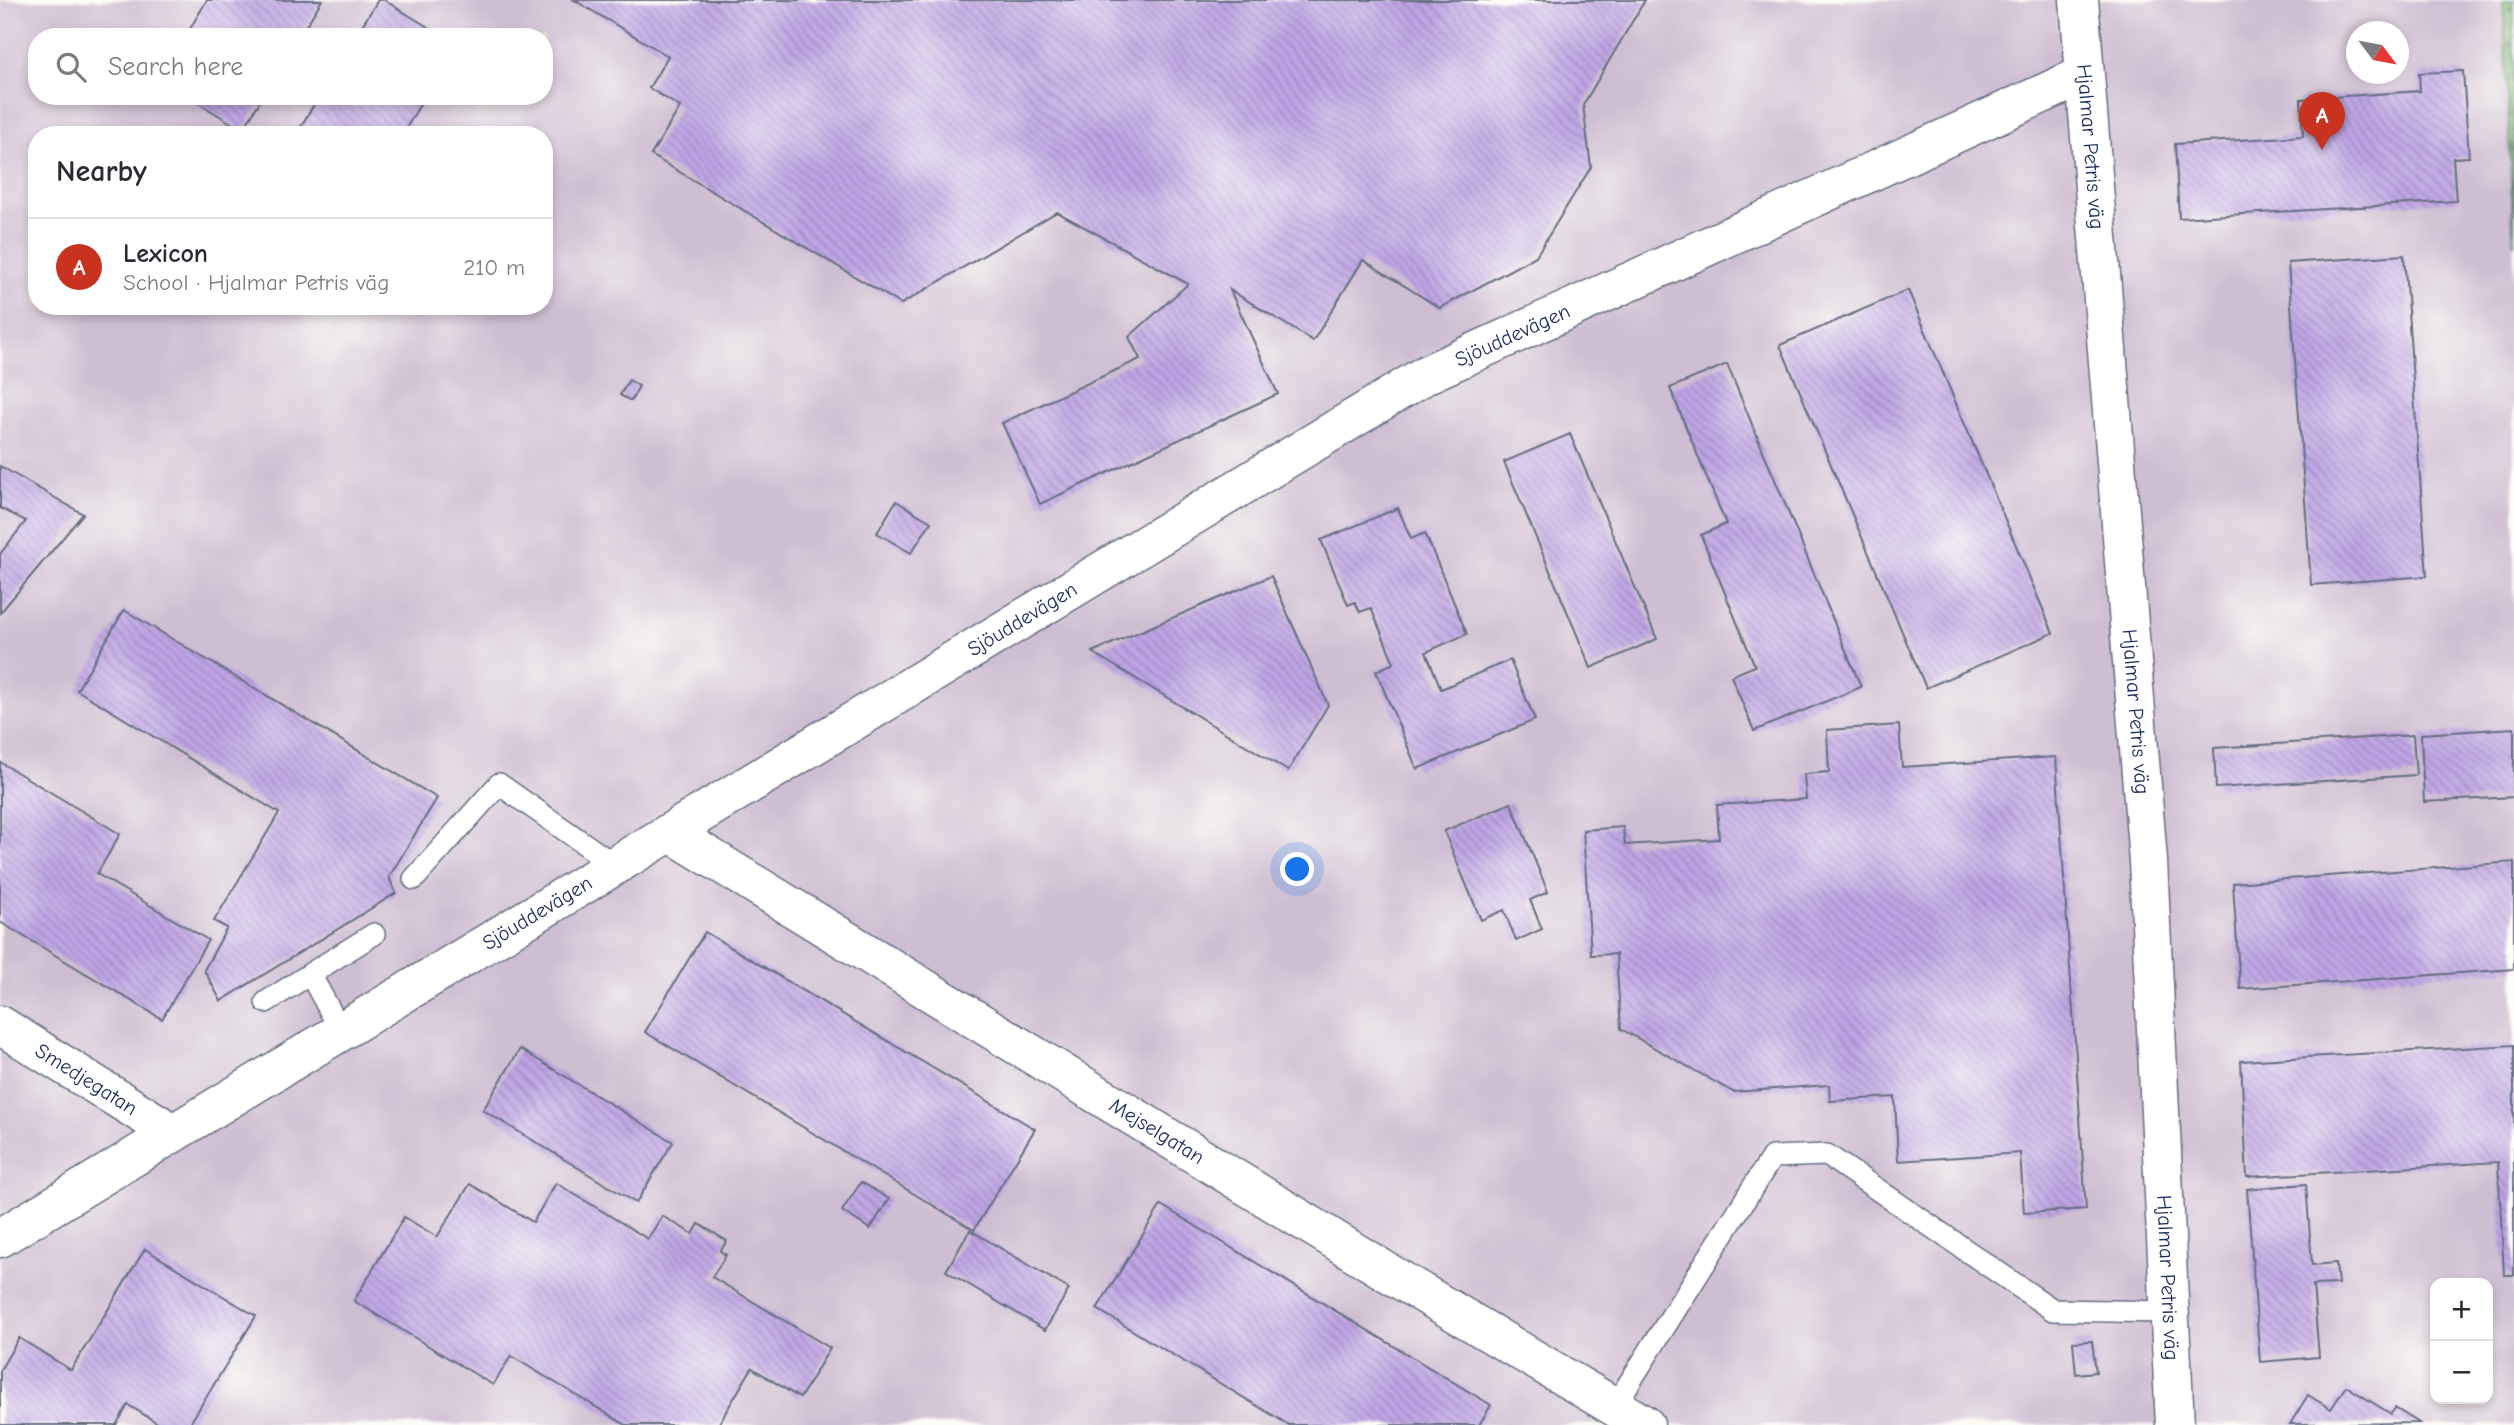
<!DOCTYPE html>
<meta charset="utf-8">
<style>
:root{--surface:#fff;--page:#f2f2f3;--text:#2b2b33;--muted:#7c7c81;--line:#e1e1e2;--accent:#c8321e}
body{margin:0;font-family:"Comic Neue",sans-serif;background:var(--page);color:var(--text)}
.controls{position:absolute;right:21px;bottom:21px;display:grid;overflow:hidden;border-radius:14px;box-shadow:0 4px 10px #0003}
.controls button{width:63px;height:63px;display:grid;place-items:center;padding:0;border:0;border-bottom:2px solid var(--line);background:var(--surface);color:var(--text);font:35px sans-serif}
.compass{position:absolute;left:2346px;top:21px;width:63px;height:63px;border-radius:50%;background:var(--surface);box-shadow:0 4px 10px #0003;rotate:122deg}
.you{position:absolute;left:1298px;top:870px;width:24px;height:24px;margin:-18px;border:5px solid #fff;border-radius:50%;background:#1a73e8;box-shadow:0 0 0 10px #1a73e833}
.badge{display:grid;place-items:center;width:46px;height:46px;border-radius:50%;background:var(--accent);color:#fff;font-size:23px;font-weight:700}
.pin{position:absolute;translate:-50% -58px;filter:drop-shadow(0 2px 4px #0008)}
.pin::after{content:'';position:absolute;top:37px;width:24px;height:21px;background:inherit;clip-path:polygon(0 0,100% 0,50% 100%)}
.list{margin:0;padding:0;list-style:none}
h2{display:flex;justify-content:space-between;align-items:center;height:91px;margin:0;padding:0 28px;font-size:30px}
h2 small{font-size:23px;font-weight:400;color:var(--muted)}
.list li{display:grid;grid-template-columns:46px 1fr auto;gap:21px;align-items:center;box-sizing:border-box;height:98px;padding:0 28px;border-top:2px solid var(--line)}
.list b{display:block;font-size:26px;white-space:nowrap}
.list p{margin:0;font-size:23px;white-space:nowrap;color:var(--muted)}
.list em{font-size:23px;font-style:normal;color:var(--muted)}
.icon{flex:none;width:38px;height:38px;fill:none;stroke:currentColor;stroke-width:2;stroke-linecap:round;stroke-linejoin:round}
.map{position:relative;flex:none;width:2514px;height:1425px;overflow:hidden}
.search{position:absolute;background:var(--surface);box-shadow:0 4px 10px #0003;left:28px;top:28px;width:525px;height:77px;display:flex;align-items:center;gap:18px;box-sizing:border-box;padding:0 24px;border-radius:28px;color:var(--muted);font-size:26px}
.panel{position:absolute;background:var(--surface);box-shadow:0 4px 10px #0003;left:28px;top:126px;width:525px;height:189px;border-radius:28px}
.map>svg:first-child{display:block}
.industrial{fill:#cebed2;fill-rule:evenodd}
.forest{fill:url(#forest-firs);stroke:#4c7066;stroke-width:2}
.building{fill:url(#building-back-hatch)}
.lines{fill:none;stroke-linecap:round;stroke-linejoin:round}
.lane-casing{stroke:#656e82;stroke-width:24}
.street-casing{stroke:#656e82;stroke-width:41}
.lane{stroke:#fff;stroke-width:21}
.street{stroke:#fff;stroke-width:38}
.labels{text-anchor:middle;stroke-width:5;stroke-linejoin:round;paint-order:stroke}
.street-label{font-size:21px;fill:#1b2f5e;stroke:#fdfcf7}
</style>
<div class="map">
<svg width="2514" height="1425" viewBox="0 0 2514 1425">
<defs>
<pattern id="forest-firs" width="22" height="20" patternUnits="userSpaceOnUse" patternTransform="scale(1.75)"><rect width="22" height="20" fill="#7eb26e"/><path d="M5 1l3.5 6h-7zM16 11l3.5 6h-7z" fill="#66915e"/></pattern>
<pattern id="building-back-hatch" width="6" height="6" patternUnits="userSpaceOnUse" patternTransform="scale(1.75)"><rect width="6" height="6" fill="#bea5e4"/><path d="M-1 5l2 2M0 0l6 6M5-1l2 2" fill="none" stroke="#9a87bc"/></pattern>
</defs>
<rect width="100%" height="100%" fill="#fdfcf7"/>
<filter id="ink" filterUnits="userSpaceOnUse"><feTurbulence type="fractalNoise" baseFrequency=".0143" numOctaves="2"/><feDisplacementMap in="SourceGraphic" scale="14" xChannelSelector="R" yChannelSelector="G"/><feConvolveMatrix kernelMatrix="1 2 1 2 8 2 1 2 1" color-interpolation-filters="sRGB"/></filter>
<filter id="wash" filterUnits="userSpaceOnUse"><feTurbulence type="fractalNoise" baseFrequency=".00686" numOctaves="4" result="noise"/><feDisplacementMap in="SourceGraphic" scale="28" xChannelSelector="R" yChannelSelector="G"/><feGaussianBlur stdDeviation="1.57" result="paint"/><feColorMatrix in="noise" values="0 0 0 0 0 0 0 0 0 0 0 0 0 0 0 0 0 1.4 0 .05"/><feComposite in="paint" operator="in"/></filter>
<g filter="url(#wash)">
<rect width="100%" height="100%" fill="#efe3c5"/>
<!-- industrial -->
<path class="industrial" d="M 0,0 L 2503,0 L 2514,244 L 2514,1425 L 0,1425 ZM 2356,32 L 2398,32 L 2398,74 L 2356,74 ZM 37,37 L 544,37 L 544,96 L 37,96 ZM 37,135 L 544,135 L 544,306 L 37,306 ZM 2435,1283 L 2488,1283 L 2488,1399 L 2435,1399 Z"/>
<!-- forest -->
<polygon class="forest" points="2503,0 2514,0 2514,244"/>
<g id="blocks">
<!-- building -->
<g class="building">
<polygon points="207,0 322,0 299,37 185,37"/>
<polygon points="378,0 384,0 444,37 355,37"/>
<polygon points="574,0 1645,0 1583,105 1591,167 1536,256 1440,308 1363,260 1313,341 1230,290 1278,394 1040,504 1002,423 1140,359 1129,337 1188,284 1057,212 901,304 651,155 680,107 649,88 668,56"/>
<polygon points="2463,71 2469,157 2453,158 2456,201 2179,218 2175,144 2303,136 2301,99 2420,91 2419,73"/>
<polygon points="187,96 263,96 243,130"/>
<polygon points="319,96 425,96 402,135 296,135"/>
<polygon points="2404,255 2427,576 2311,585 2288,263"/>
<polygon points="1908,290 2053,633 1926,688 1780,345"/>
<polygon points="1727,364 1861,687 1754,731 1731,676 1755,666 1701,535 1726,524 1670,388"/>
<polygon points="629,380 639,386 631,401 620,395"/>
<polygon points="1570,434 1657,639 1591,668 1504,462"/>
<polygon points="0,466 83,514 0,613 0,554 26,521 0,508"/>
<polygon points="896,501 931,522 911,553 877,533"/>
<polygon points="1398,508 1411,539 1425,533 1467,634 1426,652 1441,689 1510,660 1535,720 1417,769 1376,671 1394,663 1371,608 1360,612 1355,602 1348,605 1321,540"/>
<polygon points="1271,576 1328,705 1288,771 1092,652"/>
<polygon points="124,610 437,798 389,877 396,893 221,1001 204,970 227,928 214,921 279,813 77,690"/>
<polygon points="1899,725 1902,767 2056,757 2086,1209 2024,1213 2020,1153 1898,1161 1895,1097 1830,1101 1829,1085 1733,1092 1621,1029 1616,954 1591,955 1583,830 1623,827 1625,845 1719,839 1717,805 1806,799 1804,774 1829,772 1827,730"/>
<polygon points="2514,728 2514,797 2424,802 2421,734"/>
<polygon points="2413,735 2416,775 2216,788 2214,748"/>
<polygon points="0,762 120,834 97,874 208,940 162,1019 0,922"/>
<polygon points="1511,803 1548,892 1530,900 1542,929 1516,941 1504,910 1481,920 1444,831"/>
<polygon points="2514,862 2514,969 2240,989 2233,883"/>
<polygon points="705,932 1035,1129 974,1230 645,1032"/>
<polygon points="2514,1045 2514,1275 2504,1275 2498,1162 2247,1177 2241,1061"/>
<polygon points="520,1049 673,1142 636,1203 483,1110"/>
<polygon points="861,1182 889,1199 870,1229 842,1211"/>
<polygon points="556,1183 648,1239 662,1216 693,1234 699,1224 727,1241 720,1251 726,1255 712,1277 830,1348 800,1398 752,1368 718,1425 626,1425 511,1356 493,1385 354,1301 404,1217 437,1237 470,1184 533,1222"/>
<polygon points="2306,1184 2312,1265 2336,1263 2338,1284 2313,1285 2319,1357 2260,1362 2247,1189"/>
<polygon points="1161,1205 1491,1405 1479,1425 1289,1425 1097,1309"/>
<polygon points="970,1230 1069,1289 1045,1330 946,1271"/>
<polygon points="145,1249 256,1316 189,1425 161,1425 128,1405 116,1425 0,1425 0,1370 19,1338 71,1370"/>
<polygon points="2092,1341 2096,1372 2076,1374 2073,1342"/>
<polygon points="2346,1386 2391,1414 2395,1408 2419,1423 2290,1424 2308,1395 2331,1409"/>
</g>
</g>
</g>
<g filter="url(#ink)">
<use href="#blocks" fill-opacity="0" stroke="#656e82" stroke-width="2"/>
<g class="lines">
<!-- lane casing -->
<g class="lane-casing">
<g id="lane">
<polyline points="414,879 499,784 616,866"/>
<polyline points="266,1002 310,974"/>
<polyline points="341,1031 310,974 374,934"/>
<polyline points="1614,1407 1772,1157 1827,1155 2053,1310 2170,1312"/>
</g>
</g>
<!-- street casing -->
<g class="street-casing">
<g id="street">
<path id="s1" d="M 2079,0 L 2148,861 L 2175,1425"/>
<path id="s2" d="M 671,833 L 1387,1272 L 1645,1425"/>
<path id="s3" d="M 0,1025 L 171,1132"/>
<path id="s4" d="M 0,1238 L 1427,374 L 2084,75"/>
</g>
</g>
<!-- lane -->
<use href="#lane" class="lane"/>
<!-- street -->
<use href="#street" class="street"/>
</g>
</g>
<g class="labels">
<!-- street labels -->
<g class="street-label">
<text dy="7" stroke="none"><textPath href="#s1" startOffset="147">Hjalmar Petris väg</textPath></text>
<text dy="7" stroke="none"><textPath href="#s4" startOffset="1762">Sjöuddevägen</textPath></text>
<text dy="7" stroke="none"><textPath href="#s4" startOffset="1195">Sjöuddevägen</textPath></text>
<text dy="7" stroke="none"><textPath href="#s1" startOffset="714">Hjalmar Petris väg</textPath></text>
<text dy="7" stroke="none"><textPath href="#s4" startOffset="628">Sjöuddevägen</textPath></text>
<text dy="7" stroke="none"><textPath href="#s3" startOffset="102">Smedjegatan</textPath></text>
<text dy="7" stroke="none"><textPath href="#s2" startOffset="570">Mejselgatan</textPath></text>
<text dy="7" stroke="none"><textPath href="#s1" startOffset="1281">Hjalmar Petris väg</textPath></text>
</g>
</g>
</svg>
<div class="controls">
<button>+</button>
<button>−</button>
</div>
<svg class="compass" viewBox="-18 -18 36 36"><path d="M0-13l5 13h-10z" fill="#e53935"/><path d="M0 13l5-13h-10z" fill="#7c7c81"/></svg>
<div class="you"></div>
<div class="pin badge" style="left:2322px;top:150px">A</div>
<div class="search"><svg class="icon" aria-label="search" viewBox="0 0 24 24"><circle cx="10" cy="10" r="6"/><path d="M15 15l6 6"/></svg>Search here</div>
<section class="panel">
<h2>Nearby<small></small></h2>
<ul class="list">
<li><span class="badge">A</span><div><b>Lexicon</b><p>School · Hjalmar Petris väg</p></div><em>210 m</em></li>
</ul>
</section>
</div>
